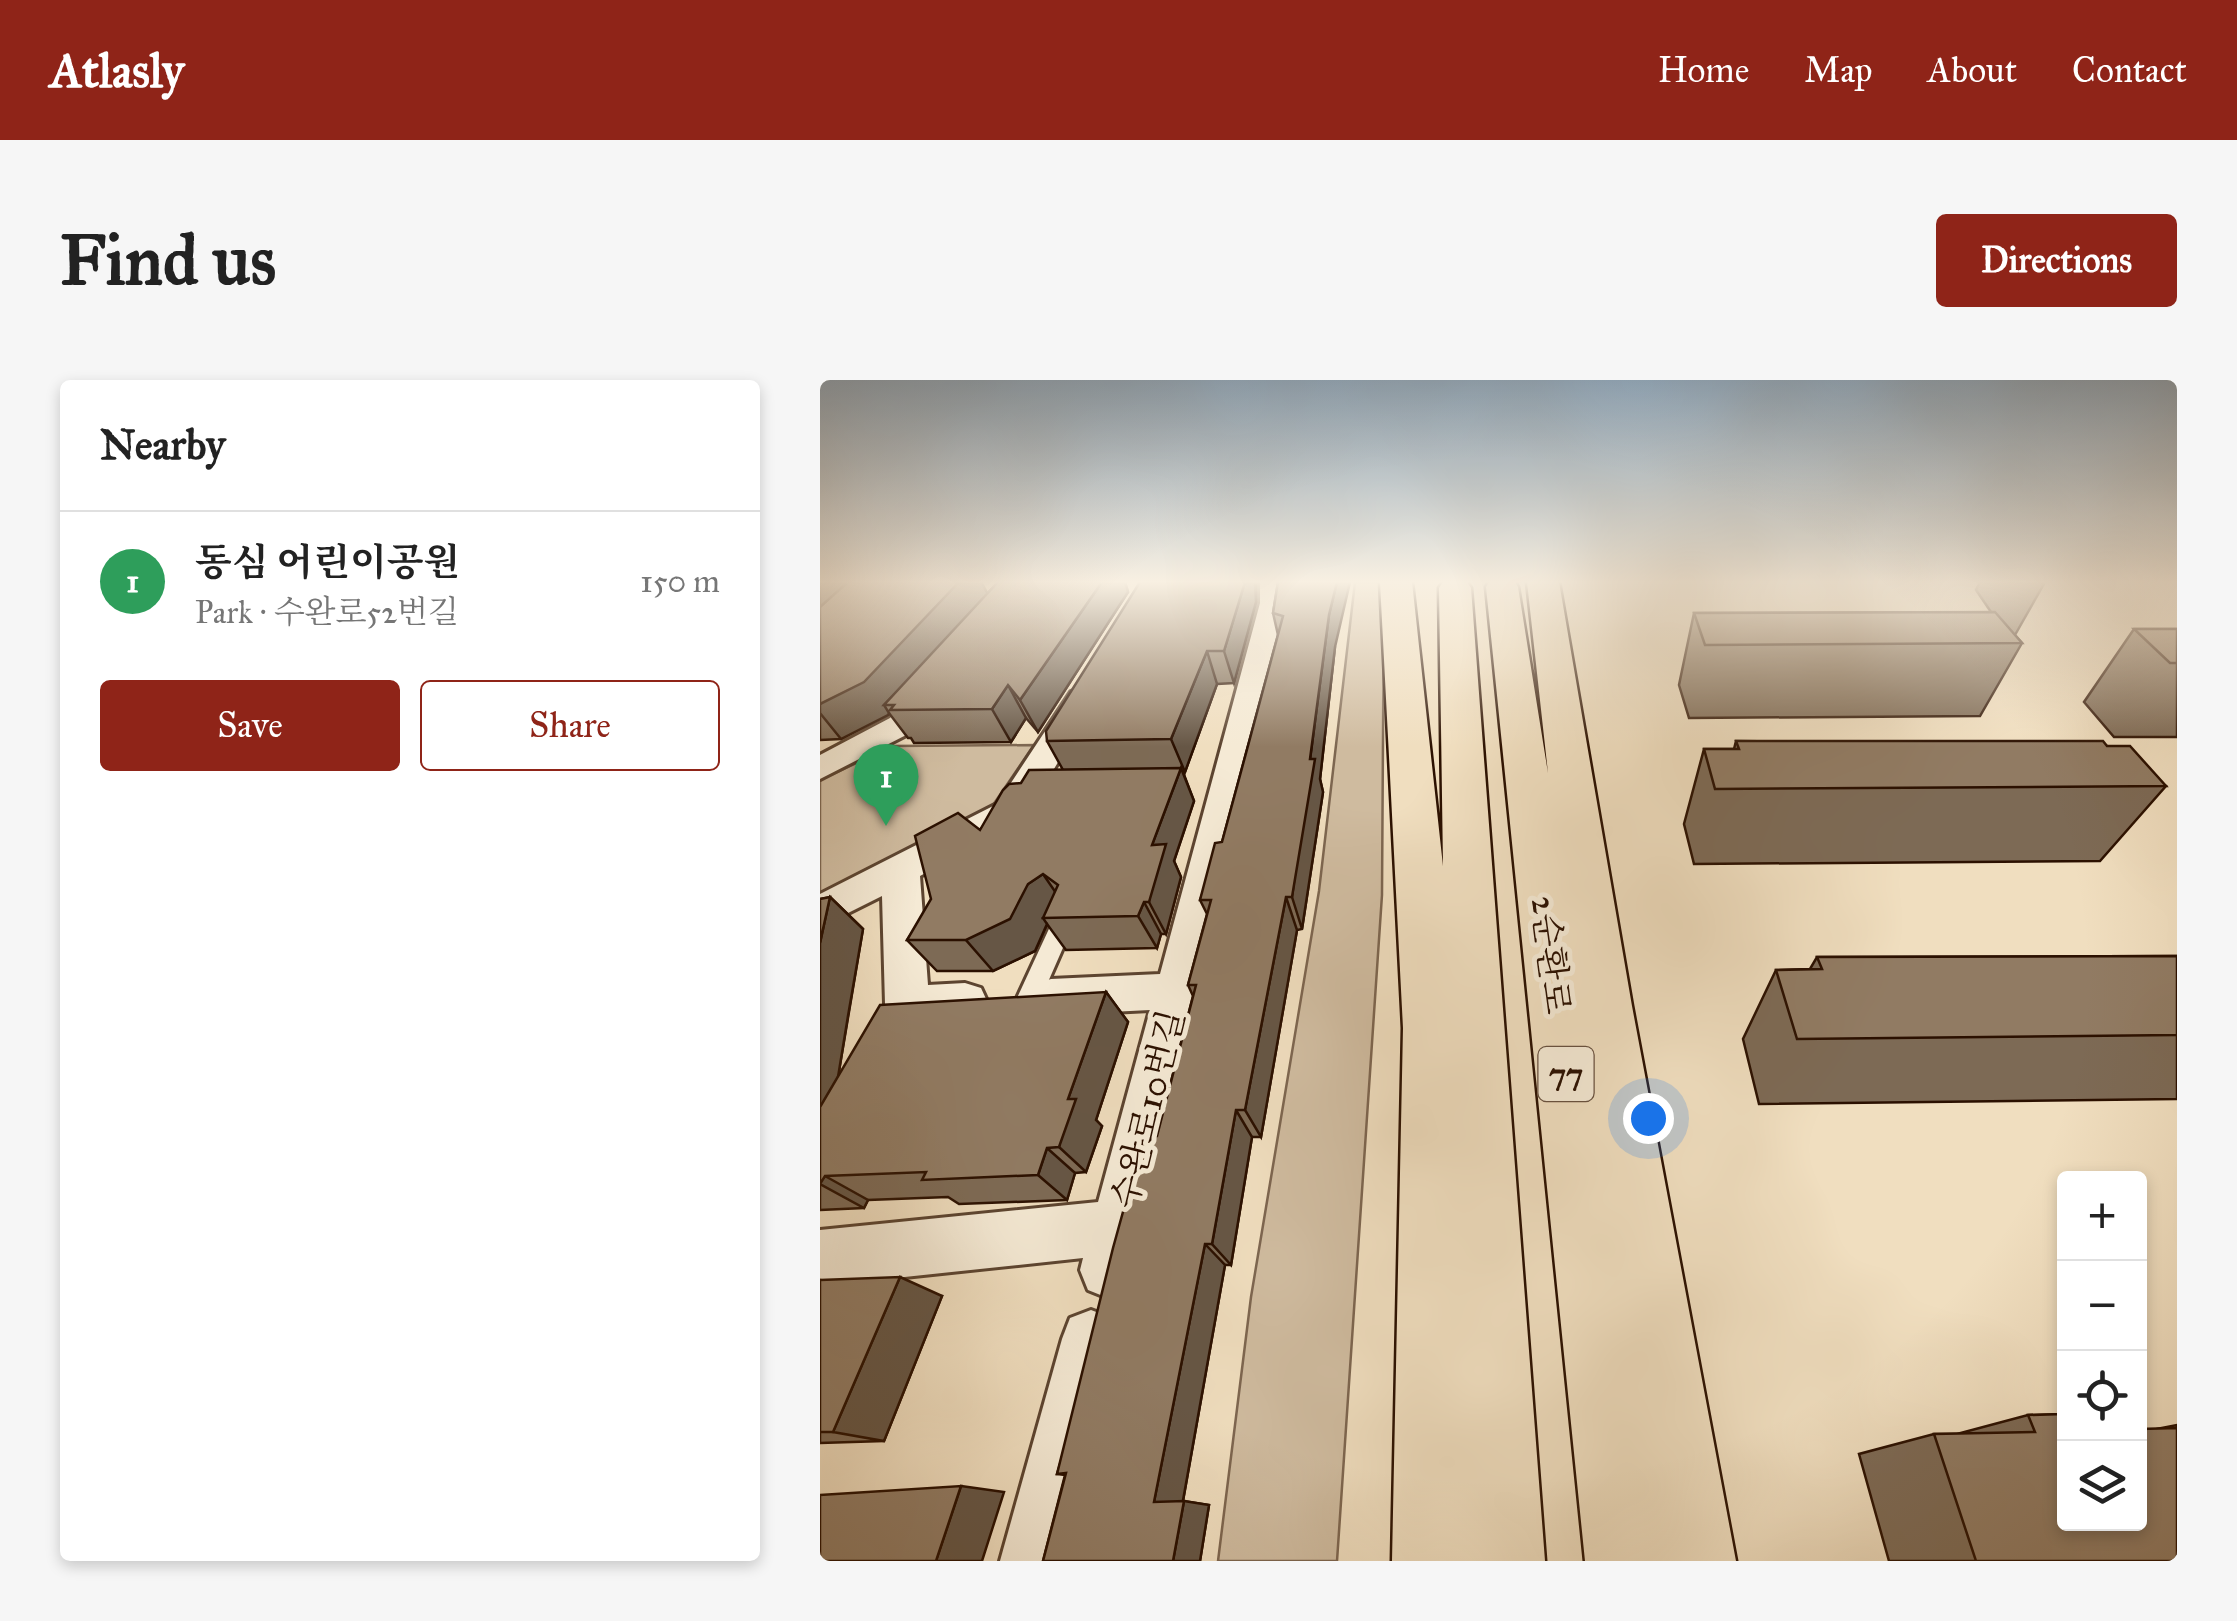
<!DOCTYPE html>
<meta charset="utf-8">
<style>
:root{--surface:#fff;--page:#f6f6f6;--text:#222;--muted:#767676;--line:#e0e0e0;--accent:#8f2418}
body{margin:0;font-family:"IM FELL Great Primer","Noto Serif KR",serif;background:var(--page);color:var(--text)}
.controls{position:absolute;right:30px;bottom:30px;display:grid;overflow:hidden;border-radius:10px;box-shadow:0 5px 15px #0003}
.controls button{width:90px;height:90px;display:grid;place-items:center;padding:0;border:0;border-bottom:2px solid var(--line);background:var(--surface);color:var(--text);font:50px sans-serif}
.you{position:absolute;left:828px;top:738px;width:35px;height:35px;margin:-25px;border:8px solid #fff;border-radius:50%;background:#1a73e8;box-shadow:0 0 0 15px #1a73e833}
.badge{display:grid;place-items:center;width:65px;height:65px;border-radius:50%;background:var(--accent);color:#fff;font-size:32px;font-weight:700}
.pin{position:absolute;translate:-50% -82px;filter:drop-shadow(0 2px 5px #0008)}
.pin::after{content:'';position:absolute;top:52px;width:35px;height:30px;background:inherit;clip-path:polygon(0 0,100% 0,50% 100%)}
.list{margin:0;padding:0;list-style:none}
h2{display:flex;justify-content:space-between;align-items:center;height:130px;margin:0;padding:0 40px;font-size:42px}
h2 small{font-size:32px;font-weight:400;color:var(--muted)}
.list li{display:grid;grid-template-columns:65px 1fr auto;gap:30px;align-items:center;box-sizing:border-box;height:140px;padding:0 40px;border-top:2px solid var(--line)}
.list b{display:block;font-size:38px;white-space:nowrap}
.list p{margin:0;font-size:32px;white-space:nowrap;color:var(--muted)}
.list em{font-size:32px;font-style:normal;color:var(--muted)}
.actions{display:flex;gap:20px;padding:30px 40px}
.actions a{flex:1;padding:22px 0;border:2px solid var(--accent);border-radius:10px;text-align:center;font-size:35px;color:var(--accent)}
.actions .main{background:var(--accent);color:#fff}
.icon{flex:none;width:55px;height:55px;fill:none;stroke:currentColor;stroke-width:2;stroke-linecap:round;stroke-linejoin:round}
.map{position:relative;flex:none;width:1357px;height:1181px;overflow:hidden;border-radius:10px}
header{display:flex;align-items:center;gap:60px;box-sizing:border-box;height:140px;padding:0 50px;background:var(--accent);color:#fff}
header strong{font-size:48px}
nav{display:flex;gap:55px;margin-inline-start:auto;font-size:35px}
.intro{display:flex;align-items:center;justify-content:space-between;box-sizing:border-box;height:240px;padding:0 60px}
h1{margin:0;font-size:70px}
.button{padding:25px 45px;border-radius:10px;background:var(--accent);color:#fff;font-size:35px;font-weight:700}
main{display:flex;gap:60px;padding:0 60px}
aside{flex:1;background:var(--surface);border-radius:10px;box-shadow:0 5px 15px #0003}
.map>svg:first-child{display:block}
.green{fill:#cfbb9f;stroke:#7d6650;stroke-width:2.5}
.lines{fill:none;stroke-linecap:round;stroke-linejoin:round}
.service-casing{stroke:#5c4430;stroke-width:6}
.minor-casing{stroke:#5c4430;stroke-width:6}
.trunk-casing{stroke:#2b1000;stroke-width:5}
.service{fill:#f5ead5;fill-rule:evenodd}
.minor{fill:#f5ead5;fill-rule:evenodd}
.trunk{fill:#f0debf;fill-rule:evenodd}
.wall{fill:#7d6a55;stroke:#2b1000;stroke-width:2.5}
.shaded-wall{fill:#665645;stroke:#2b1000;stroke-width:2.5}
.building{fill:#917b63;stroke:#2b1000;stroke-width:2.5}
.labels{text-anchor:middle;stroke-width:10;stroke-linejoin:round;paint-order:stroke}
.shield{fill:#f5ead5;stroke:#685140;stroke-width:2.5}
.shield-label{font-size:32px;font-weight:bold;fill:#2b1000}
.street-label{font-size:35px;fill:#2b1000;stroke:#f5ead5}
</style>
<header>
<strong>Atlasly</strong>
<nav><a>Home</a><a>Map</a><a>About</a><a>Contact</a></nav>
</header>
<div class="intro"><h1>Find us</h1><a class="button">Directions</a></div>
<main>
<aside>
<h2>Nearby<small></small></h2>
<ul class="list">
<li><span class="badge" style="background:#2e9e5b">1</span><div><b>동심 어린이공원</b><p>Park · 수완로52번길</p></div><em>150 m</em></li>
</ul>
<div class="actions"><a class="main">Save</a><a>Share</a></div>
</aside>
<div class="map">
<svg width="1357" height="1181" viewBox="0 0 1357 1181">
<rect width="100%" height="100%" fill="#f0debf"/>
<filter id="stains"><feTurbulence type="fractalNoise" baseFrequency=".002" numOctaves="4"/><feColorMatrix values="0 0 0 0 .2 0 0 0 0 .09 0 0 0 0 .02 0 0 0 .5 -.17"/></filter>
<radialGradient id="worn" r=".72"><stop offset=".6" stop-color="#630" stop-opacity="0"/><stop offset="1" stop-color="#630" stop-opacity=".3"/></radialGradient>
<!-- green -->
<g class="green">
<polygon points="535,202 564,202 562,515 517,1181 398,1181 431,917 499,511"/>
<polygon points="214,365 173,425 0,513 0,400 73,366"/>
</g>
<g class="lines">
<!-- service casing -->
<g class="service-casing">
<polygon id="service" points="245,530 256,538 221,618 217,625 201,625 197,618 234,538"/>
</g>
<!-- minor casing -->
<g class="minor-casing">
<g id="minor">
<polygon points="440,202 466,202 466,223 326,847 308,910 288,918 268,910 260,890 263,878 0,906 0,850 278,822 330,630 231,635 216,630 209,617 216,604 231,599 340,594 440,223"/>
<polygon points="117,292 132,301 92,352 0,399 0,375 70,338 107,295"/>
<polygon points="262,309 277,318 203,440 100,496 108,605 145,603 161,608 167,621 161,634 87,642 71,637 65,624 62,516 0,547 0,514 177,424 251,312"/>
<polygon points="271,930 292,938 300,959 248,1181 180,1181 242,959 250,938"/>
</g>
</g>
<!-- trunk casing -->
<g class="trunk-casing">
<g id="trunk">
<polygon points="560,202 592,202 623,486 619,208 623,202 647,202 651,208 725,1181 572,1181 583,648"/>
<polygon points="669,202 695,202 698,207 728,393 707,202 739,202 812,626 916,1181 765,1181 666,207"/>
</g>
</g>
<!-- service -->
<use href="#service" class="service"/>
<!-- minor -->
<use href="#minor" class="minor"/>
<!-- trunk -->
<use href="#trunk" class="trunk"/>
</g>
<!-- wall -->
<g class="wall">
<polygon points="0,202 161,202 167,214 178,202 305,202 308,212 218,352 206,338 191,362 94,363 91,358 88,358 69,333 21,359 0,360"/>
<polygon points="320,202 435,202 436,206 436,222 414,303 397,304 365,392 363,392 374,421 354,481 361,497 346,554 341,554 337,568 246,570 227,544 215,571 173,591 117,591 87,560 160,450 201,403 243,390 227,361"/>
<polygon points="458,202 515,267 500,399 503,412 482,549 477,550 441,757 432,757 411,885 405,885 363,1121 389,1125 380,1181 223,1181 245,1095 237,1094 337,756 373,616 368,605 387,534 380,520 402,462 458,255 453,233"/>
<polygon points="1160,202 1225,202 1195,255 1202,263 1160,336 869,338 859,305 874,233 1171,232 1156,210"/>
<polygon points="1314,249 1357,249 1357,357 1294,357 1264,322"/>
<polygon points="916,361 1287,366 1346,406 1280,481 874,484 864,444 884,369 914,369"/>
<polygon points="10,517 43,549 18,697 286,612 308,642 276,740 282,746 266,792 255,793 247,820 139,824 128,817 48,820 44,828 0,830 0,519"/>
<polygon points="1357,576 1357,719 939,724 923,659 956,590 990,589 997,577"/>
<polygon points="0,900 122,916 64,1061 0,1063"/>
<polygon points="1244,1034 1244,1144 1337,1049 1357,1045 1357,1181 1069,1181 1039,1074 1114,1054 1137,1054 1208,1035"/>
</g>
<!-- shaded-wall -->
<g class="shaded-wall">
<polygon points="0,202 28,202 0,240"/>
<polygon points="139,202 161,202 170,218 64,325 69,333 68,335 21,359 0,333 0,324"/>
<polygon points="282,202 305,202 308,212 218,352 200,320"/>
<polygon points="425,202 435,202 436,222 414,303 404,271"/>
<polygon points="517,202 530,202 515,267 500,399 503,412 482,549 472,517 509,235"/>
<polygon points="387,271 397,304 365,392 351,359"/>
<polygon points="188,305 206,338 191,362 172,329"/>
<polygon points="361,388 374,421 354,481 361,497 346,554 329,522 332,465"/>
<polygon points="223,494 245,526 223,538 227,544 215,571 173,591 146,560 208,504"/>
<polygon points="10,517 43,549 28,636 1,801 5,796 48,820 44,828 0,804 0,563"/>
<polygon points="466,517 477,550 441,757 425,730"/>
<polygon points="324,522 341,554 337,568 318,536"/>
<polygon points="286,612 308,642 276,740 282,746 266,792 239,767 248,719"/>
<polygon points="416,730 432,757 411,885 392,864"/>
<polygon points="227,768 255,793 247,820 218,795"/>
<polygon points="385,864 405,885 362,1126 334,1122"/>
<polygon points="80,897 122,916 64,1061 13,1052"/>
<polygon points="141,1106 184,1112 162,1181 116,1181"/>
<polygon points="364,1121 389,1125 380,1181 353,1181"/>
</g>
<!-- building -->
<g class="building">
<polygon points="28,202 139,202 44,302 0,324 0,227"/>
<polygon points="178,202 282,202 200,320 188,305 172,329 70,330 74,325 64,325"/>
<polygon points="320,202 425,202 404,271 387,271 351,359 227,361 226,351"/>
<polygon points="458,202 517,202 509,235 490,379 495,379 472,517 466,517 425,730 416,730 392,864 385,864 334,1122 364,1121 353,1181 223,1181 246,1093 237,1094 293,868 324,756 337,756 376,605 368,605 391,520 380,520 395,463 402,462 463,236 453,233"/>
<polygon points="1175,232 1202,263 885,265 874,233"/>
<polygon points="1314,249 1357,249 1357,283 1350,283"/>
<polygon points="916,361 1283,361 1287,366 1310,366 1346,406 895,409 884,369 919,369"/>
<polygon points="361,388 332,465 346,464 329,522 324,522 318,536 223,538 238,505 223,494 208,504 190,539 146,560 87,560 111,519 95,456 138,433 160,450 183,410 189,404 201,403 209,390"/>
<polygon points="10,517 0,563 0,519"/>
<polygon points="1357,576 1357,655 977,659 956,590 1002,589 997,577"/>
<polygon points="286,612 248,719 256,719 239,767 227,768 218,795 102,800 106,792 5,796 0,804 0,727 60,625"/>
<polygon points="80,897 13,1052 0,1052 0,900"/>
<polygon points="1244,1034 1244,1144 1320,1144 1320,1049 1357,1048 1357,1181 1156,1181 1114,1054 1215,1052 1208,1035"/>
<polygon points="141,1106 116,1181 0,1181 0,1115"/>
</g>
<!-- sky -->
<linearGradient id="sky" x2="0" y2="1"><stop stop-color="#90a9be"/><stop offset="0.55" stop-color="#f8f0e2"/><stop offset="1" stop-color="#f8f0e2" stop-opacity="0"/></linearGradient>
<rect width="1357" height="367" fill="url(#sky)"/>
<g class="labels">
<!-- shield labels -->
<rect class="shield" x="718.5" y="667" width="55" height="54" rx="8"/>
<g class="shield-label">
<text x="746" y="705">77</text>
</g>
<!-- street labels -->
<g class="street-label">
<text transform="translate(731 575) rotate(83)" y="12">2순환로</text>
<text transform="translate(328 729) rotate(-76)" y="12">수완로10번길</text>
</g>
</g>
<rect width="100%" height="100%" filter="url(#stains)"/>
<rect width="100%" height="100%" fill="url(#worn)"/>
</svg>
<div class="controls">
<button>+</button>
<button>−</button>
<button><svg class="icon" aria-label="locate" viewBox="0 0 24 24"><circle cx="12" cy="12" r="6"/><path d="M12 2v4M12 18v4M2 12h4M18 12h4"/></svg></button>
<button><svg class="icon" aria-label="layers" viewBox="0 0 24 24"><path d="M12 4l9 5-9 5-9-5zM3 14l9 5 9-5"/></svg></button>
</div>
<div class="you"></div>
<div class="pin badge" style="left:66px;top:446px;background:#2e9e5b">1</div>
</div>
</main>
